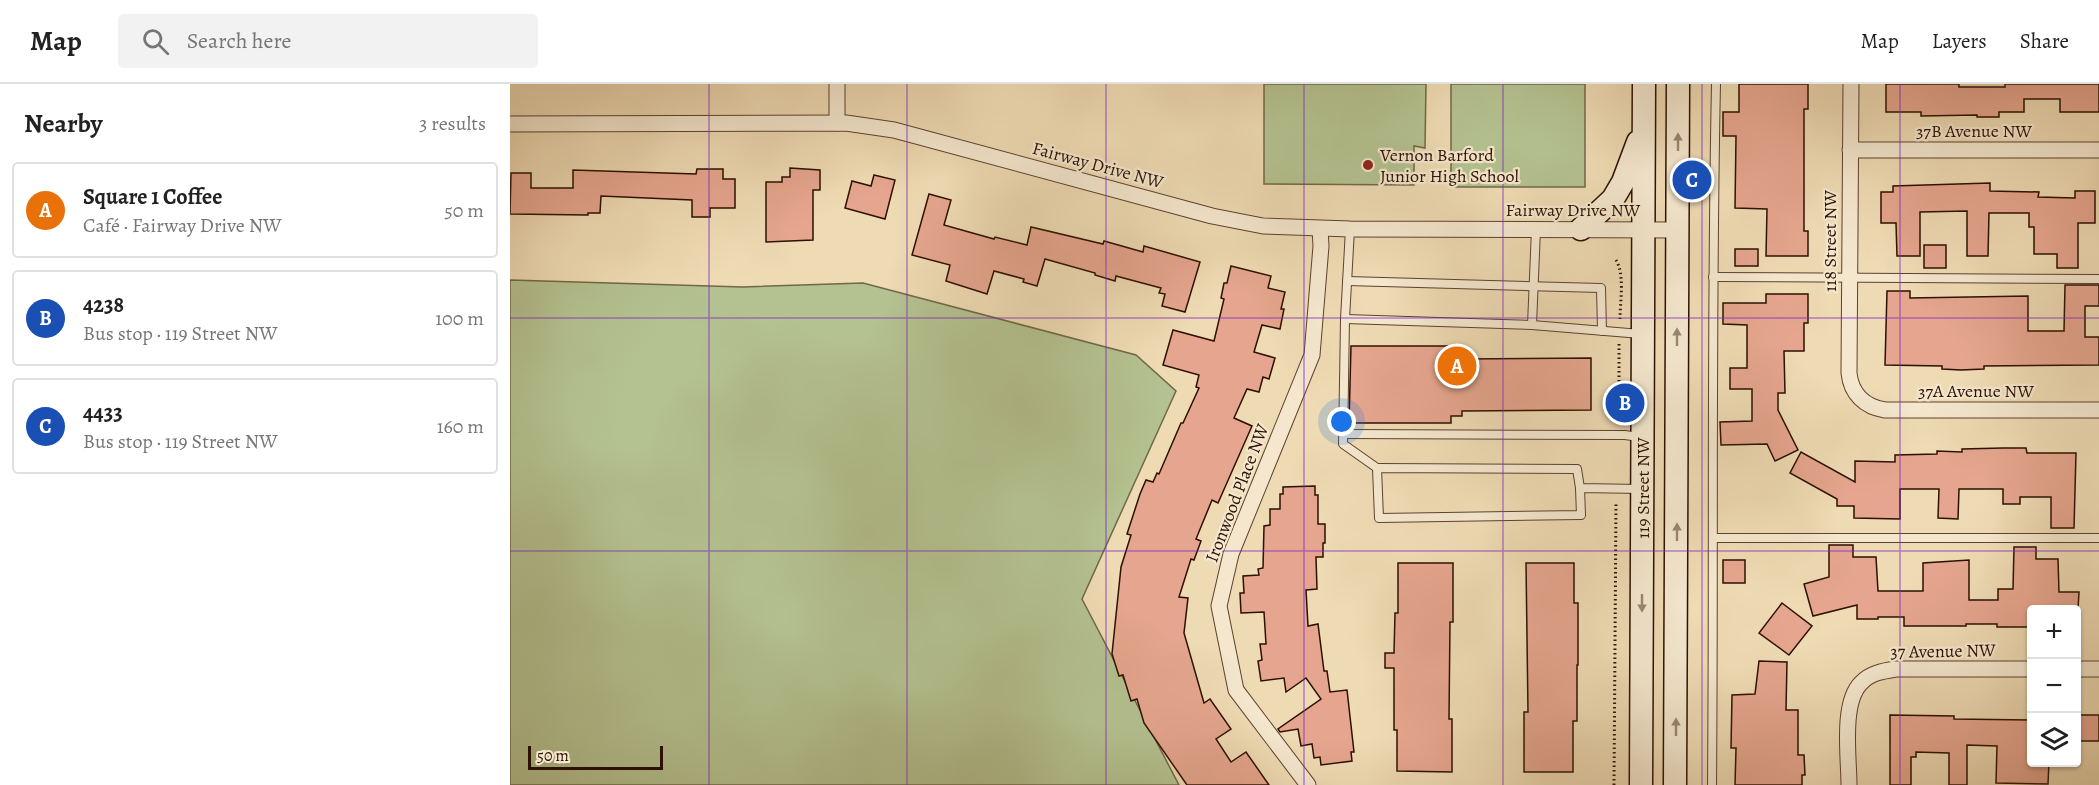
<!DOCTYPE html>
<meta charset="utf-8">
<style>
:root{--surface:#fff;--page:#f2f2f2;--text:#222;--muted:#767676;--line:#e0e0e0;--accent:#111827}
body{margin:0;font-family:Alegreya,serif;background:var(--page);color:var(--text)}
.controls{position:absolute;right:18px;bottom:18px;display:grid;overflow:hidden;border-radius:6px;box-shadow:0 2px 4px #0004}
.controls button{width:54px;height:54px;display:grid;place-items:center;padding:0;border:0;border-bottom:2px solid var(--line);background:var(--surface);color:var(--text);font:30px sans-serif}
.scale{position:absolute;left:18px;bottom:15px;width:135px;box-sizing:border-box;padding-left:6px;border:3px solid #2d1000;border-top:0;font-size:16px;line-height:21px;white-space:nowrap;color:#2d1000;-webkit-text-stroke:4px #f4e7ce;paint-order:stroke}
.you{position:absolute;left:832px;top:338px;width:21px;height:21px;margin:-15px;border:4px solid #fff;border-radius:50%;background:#1a73e8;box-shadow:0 0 0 9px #1a73e833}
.badge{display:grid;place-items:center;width:39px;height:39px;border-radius:50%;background:var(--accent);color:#fff;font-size:20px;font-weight:700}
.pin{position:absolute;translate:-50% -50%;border:3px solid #fff;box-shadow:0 2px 6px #0006}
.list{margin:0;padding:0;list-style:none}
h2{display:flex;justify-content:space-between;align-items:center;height:78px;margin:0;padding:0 24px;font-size:26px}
h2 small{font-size:20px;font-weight:400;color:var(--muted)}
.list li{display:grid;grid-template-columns:39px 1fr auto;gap:18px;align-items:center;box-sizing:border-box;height:96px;margin:0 12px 12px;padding:0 12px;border:2px solid var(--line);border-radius:6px}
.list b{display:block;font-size:22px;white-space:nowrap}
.list p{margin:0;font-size:20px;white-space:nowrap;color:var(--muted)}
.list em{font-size:20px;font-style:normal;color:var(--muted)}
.icon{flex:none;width:33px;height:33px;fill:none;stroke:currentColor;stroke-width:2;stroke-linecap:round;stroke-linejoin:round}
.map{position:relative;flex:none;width:1589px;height:701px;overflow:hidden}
header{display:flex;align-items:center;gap:36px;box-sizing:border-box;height:84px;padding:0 30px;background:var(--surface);border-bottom:2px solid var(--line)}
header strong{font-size:28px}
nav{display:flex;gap:33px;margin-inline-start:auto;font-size:21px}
.search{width:420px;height:54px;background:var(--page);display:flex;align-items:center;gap:15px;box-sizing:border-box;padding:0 21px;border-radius:6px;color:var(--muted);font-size:22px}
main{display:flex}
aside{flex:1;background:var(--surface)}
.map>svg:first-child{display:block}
.green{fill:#b4c190;stroke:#706848;stroke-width:1.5}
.building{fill:#e5a58e;stroke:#2d1000;stroke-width:1.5}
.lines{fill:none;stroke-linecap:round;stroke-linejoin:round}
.service-casing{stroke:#5d422d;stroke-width:10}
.minor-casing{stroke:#5d422d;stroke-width:17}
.secondary-casing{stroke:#2d1000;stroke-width:25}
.path{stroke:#2d1000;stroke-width:3;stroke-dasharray:1.5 3;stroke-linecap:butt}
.service{stroke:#f4e7ce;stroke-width:8}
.minor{stroke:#f4e7ce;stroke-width:15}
.secondary{stroke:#f4e7ce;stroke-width:22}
.oneway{fill:#9a8671}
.grid{fill:none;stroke:#7b2cbf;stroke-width:1.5;stroke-opacity:0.55}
.poi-dot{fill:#8f2418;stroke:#f4e7ce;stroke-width:2}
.labels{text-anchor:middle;stroke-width:4.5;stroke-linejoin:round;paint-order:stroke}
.street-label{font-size:18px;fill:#2d1000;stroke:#f4e7ce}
.poi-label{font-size:18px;fill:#2d1000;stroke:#f4e7ce;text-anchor:start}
</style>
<header>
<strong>Map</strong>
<div class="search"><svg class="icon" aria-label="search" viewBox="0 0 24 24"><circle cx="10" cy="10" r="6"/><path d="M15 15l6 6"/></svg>Search here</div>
<nav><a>Map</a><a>Layers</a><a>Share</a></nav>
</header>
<main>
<aside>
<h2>Nearby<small>3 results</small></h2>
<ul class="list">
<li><span class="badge" style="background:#e8710a">A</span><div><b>Square 1 Coffee</b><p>Café · Fairway Drive NW</p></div><em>50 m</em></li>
<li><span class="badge" style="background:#1a4fb4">B</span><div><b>4238</b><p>Bus stop · 119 Street NW</p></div><em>100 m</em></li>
<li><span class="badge" style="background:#1a4fb4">C</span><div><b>4433</b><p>Bus stop · 119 Street NW</p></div><em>160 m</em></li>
</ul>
</aside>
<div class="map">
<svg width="1589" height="701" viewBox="0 0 1589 701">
<rect width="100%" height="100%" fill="#eedab3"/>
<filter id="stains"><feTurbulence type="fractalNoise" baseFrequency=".00333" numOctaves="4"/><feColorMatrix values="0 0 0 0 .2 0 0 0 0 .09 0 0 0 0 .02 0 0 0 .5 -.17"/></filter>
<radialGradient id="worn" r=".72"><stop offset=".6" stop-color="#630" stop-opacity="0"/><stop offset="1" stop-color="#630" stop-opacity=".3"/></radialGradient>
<!-- green -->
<g class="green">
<polygon points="754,0 916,0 915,64 904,62 904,101 754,100"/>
<rect x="941" y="0" width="134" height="103"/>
<polygon points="0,196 233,203 353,199 626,271 666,307 572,515 669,701 0,701"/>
</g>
<!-- building -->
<g class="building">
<polygon points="1229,0 1298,0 1298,25 1294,25 1294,147 1298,147 1298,172 1256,172 1257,125 1225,124 1226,52 1213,52 1213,28 1229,28"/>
<polygon points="1376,0 1449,0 1449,3 1495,3 1495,0 1589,0 1589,28 1550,28 1550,15 1514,15 1514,28 1489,28 1489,33 1467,33 1467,31 1411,32 1411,28 1376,28"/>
<polygon points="280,84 310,86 310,106 303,106 303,156 256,158 256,98 272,98 272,93 280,93"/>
<polygon points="187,85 213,85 213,95 225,95 225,124 200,124 200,133 182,133 182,116 91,112 90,129 78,129 78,131 0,130 1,89 21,89 21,104 63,104 63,86 186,90"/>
<polygon points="364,91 385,96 375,135 335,124 342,97 361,102"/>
<polygon points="1480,99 1480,107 1529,108 1528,113 1565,114 1565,107 1585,107 1585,139 1568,139 1568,184 1547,184 1547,170 1524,170 1524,143 1519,143 1519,129 1479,129 1478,172 1457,172 1457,127 1410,128 1410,172 1387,172 1386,139 1371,139 1371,108 1383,108 1383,102"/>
<polygon points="419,110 441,116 434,141 484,155 485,153 517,161 521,143 593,160 594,157 633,168 634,162 690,178 675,228 652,222 655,210 649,209 651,204 606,192 605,197 585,191 585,189 535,175 527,202 513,198 514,195 484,187 477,210 436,197 440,181 402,171"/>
<rect x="1414" y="161" width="22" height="23"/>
<rect x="1225" y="165" width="23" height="17"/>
<polygon points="721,182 761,192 758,204 775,208 771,225 774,225 770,245 752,241 744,268 765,274 759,295 753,293 749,308 737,305 724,334 742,342 708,419 702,416 686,455 691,457 684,476 681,475 669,513 678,514 674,549 694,619 700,615 721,645 706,655 721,678 736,668 759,701 677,701 634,639 627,615 621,617 613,591 609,592 602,570 611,483 621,451 617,450 630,410 636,396 643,398 647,389 649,390 671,339 673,339 689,304 686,303 689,291 653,281 663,246 704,257 714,215 711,214 714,199 717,199"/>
<polygon points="1555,201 1589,201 1589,222 1575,222 1575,253 1589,253 1589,281 1474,282 1474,285 1451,286 1432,285 1432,282 1375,281 1377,207 1400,207 1400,214 1518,212 1518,247 1554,247"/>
<polygon points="1256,210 1298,210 1298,239 1294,239 1294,267 1274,267 1275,309 1268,309 1268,326 1288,366 1265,377 1257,360 1211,361 1210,338 1242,337 1242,305 1220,305 1220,284 1237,284 1237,241 1213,240 1213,219 1256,219"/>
<polygon points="841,262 952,262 953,275 1081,274 1081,326 952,327 952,332 941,332 941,339 839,339"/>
<polygon points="1493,364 1516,364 1517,369 1566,369 1564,444 1541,444 1541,413 1510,413 1510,420 1493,420 1493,405 1449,405 1448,435 1428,434 1429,405 1390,405 1390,435 1344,434 1344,422 1327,422 1327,415 1280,389 1291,368 1345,398 1345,377 1385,378 1385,371 1427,370 1427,367 1452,368 1452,365"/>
<polygon points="805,402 805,411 808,411 808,440 815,440 815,459 813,459 813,473 806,473 807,505 796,506 798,542 808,540 814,587 817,587 820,608 837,606 844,668 841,668 842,677 811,681 810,673 804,674 802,660 791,662 788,645 770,648 768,645 811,615 796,594 776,608 774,594 751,597 748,577 752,576 750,560 756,560 754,528 731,529 730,509 734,509 733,492 749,491 748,485 753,484 754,442 760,441 760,425 770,425 770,410 773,410 773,403"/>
<polygon points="1319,461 1343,461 1343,473 1366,473 1368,507 1413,507 1413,479 1459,476 1459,516 1488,516 1488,505 1503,505 1504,463 1526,463 1526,475 1548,475 1549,508 1569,508 1568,525 1521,525 1521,543 1487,543 1487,540 1456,540 1456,542 1394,542 1394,533 1368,533 1368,535 1347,535 1347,521 1303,532 1294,500 1319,493"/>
<rect x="1213" y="476" width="22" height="23"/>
<polygon points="888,479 943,479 943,538 940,538 939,635 942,635 942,688 887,687 887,646 884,646 884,584 875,584 875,569 884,569 885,529 888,529"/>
<polygon points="1016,479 1064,479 1064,519 1068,519 1068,581 1067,581 1067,637 1063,637 1063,688 1014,688 1014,628 1018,628"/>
<polygon points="1272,519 1302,542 1279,571 1249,549"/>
<polygon points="1249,577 1277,578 1276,626 1288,626 1288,671 1294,671 1295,691 1292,691 1292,701 1225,701 1226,664 1221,664 1222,611 1245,610"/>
<polygon points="1380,631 1444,632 1444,635 1521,636 1521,678 1539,678 1538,700 1486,699 1487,662 1457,661 1457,701 1439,701 1439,669 1406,668 1406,673 1401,673 1401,701 1380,701"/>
<polygon points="1567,631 1589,631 1589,657 1566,657"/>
</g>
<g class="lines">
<!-- service casing -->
<g class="service-casing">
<g id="service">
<polyline points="840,145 835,235 833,360 867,384"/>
<polyline points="1203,193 1589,195"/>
<polyline points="837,197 1091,204 1092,247"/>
<polyline points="835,235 1022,241 1131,250"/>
<polyline points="1022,241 1026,145"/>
<polyline points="834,350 1115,351 1129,353"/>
<polyline points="1070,404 1071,431 869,434 867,384 1067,385 1070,404 1131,405"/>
<polyline points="1204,454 1589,454"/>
<path d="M 1202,701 C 1204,467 1201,234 1206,0"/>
</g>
</g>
<!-- minor casing -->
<g class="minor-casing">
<g id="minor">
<polyline points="327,0 327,39"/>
<path d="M 1341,0 L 1339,289 C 1341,310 1355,323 1375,326 L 1589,326"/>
<polyline points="0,40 336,39 384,46 702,132 753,142 840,145 1167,146"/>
<polyline points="1340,66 1589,66"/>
<polyline points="1566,585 1589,585"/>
<polyline points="798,701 726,606 709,522 721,470 802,271 811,162 810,145"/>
<path d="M 1339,701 C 1339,674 1331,619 1351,599 C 1360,589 1373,587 1386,585 L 1522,585"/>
</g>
</g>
<!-- secondary casing -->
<g class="secondary-casing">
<g id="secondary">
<polyline points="1071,145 1103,115 1113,98 1128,58"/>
<polyline points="1131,701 1134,0"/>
<polyline points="1165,701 1168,0"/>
</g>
</g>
<!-- path -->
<g class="path">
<path d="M 1106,176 C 1115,191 1110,218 1110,235"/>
<polyline points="1109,260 1109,327 1111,337"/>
<polyline points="1104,701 1106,418"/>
</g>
<!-- service -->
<use href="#service" class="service"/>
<!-- minor -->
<use href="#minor" class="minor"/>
<!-- secondary -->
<use href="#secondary" class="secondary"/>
</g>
<!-- one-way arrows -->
<defs><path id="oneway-solid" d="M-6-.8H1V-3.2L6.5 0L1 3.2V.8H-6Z" transform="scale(1.5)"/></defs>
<g class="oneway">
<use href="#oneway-solid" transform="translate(1168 58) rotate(-90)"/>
<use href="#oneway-solid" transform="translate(1167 253) rotate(-90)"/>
<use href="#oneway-solid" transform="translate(1167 448) rotate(-90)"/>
<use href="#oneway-solid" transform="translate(1132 519) rotate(90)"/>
<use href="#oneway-solid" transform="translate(1166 643) rotate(-90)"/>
</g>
<!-- grid -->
<path class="grid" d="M 199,0 L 199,701M 397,0 L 397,701M 596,0 L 596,701M 794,0 L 794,701M 993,0 L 993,701M 1192,0 L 1192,701M 1390,0 L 1390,701M 0,234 L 1589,234M 0,467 L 1589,467"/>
<!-- markers -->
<circle class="poi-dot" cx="858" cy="81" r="6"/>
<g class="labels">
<!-- street labels -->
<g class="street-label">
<text x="1464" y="53">37B Avenue NW</text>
<text transform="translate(588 81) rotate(15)" y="6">Fairway Drive NW</text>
<text x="1063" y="132">Fairway Drive NW</text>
<text transform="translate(1320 157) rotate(-90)" y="6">118 Street NW</text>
<text x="1466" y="313">37A Avenue NW</text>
<text transform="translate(1133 404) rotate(-90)" y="6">119 Street NW</text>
<text transform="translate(727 409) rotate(-69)" y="6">Ironwood Place NW</text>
<text transform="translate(1433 567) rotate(-1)" y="6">37 Avenue NW</text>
</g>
<!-- poi labels -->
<g class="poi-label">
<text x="870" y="77">Vernon Barford<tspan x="870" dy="21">Junior High School</tspan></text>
</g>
</g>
<rect width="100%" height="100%" filter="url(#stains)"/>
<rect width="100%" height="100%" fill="url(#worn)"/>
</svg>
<div class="controls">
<button>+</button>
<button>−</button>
<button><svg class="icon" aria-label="layers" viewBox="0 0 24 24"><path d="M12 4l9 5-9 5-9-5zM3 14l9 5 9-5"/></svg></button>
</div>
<div class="scale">50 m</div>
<div class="you"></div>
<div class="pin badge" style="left:947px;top:282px;background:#e8710a">A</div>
<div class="pin badge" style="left:1115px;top:319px;background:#1a4fb4">B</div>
<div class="pin badge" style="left:1182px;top:96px;background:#1a4fb4">C</div>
</div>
</main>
